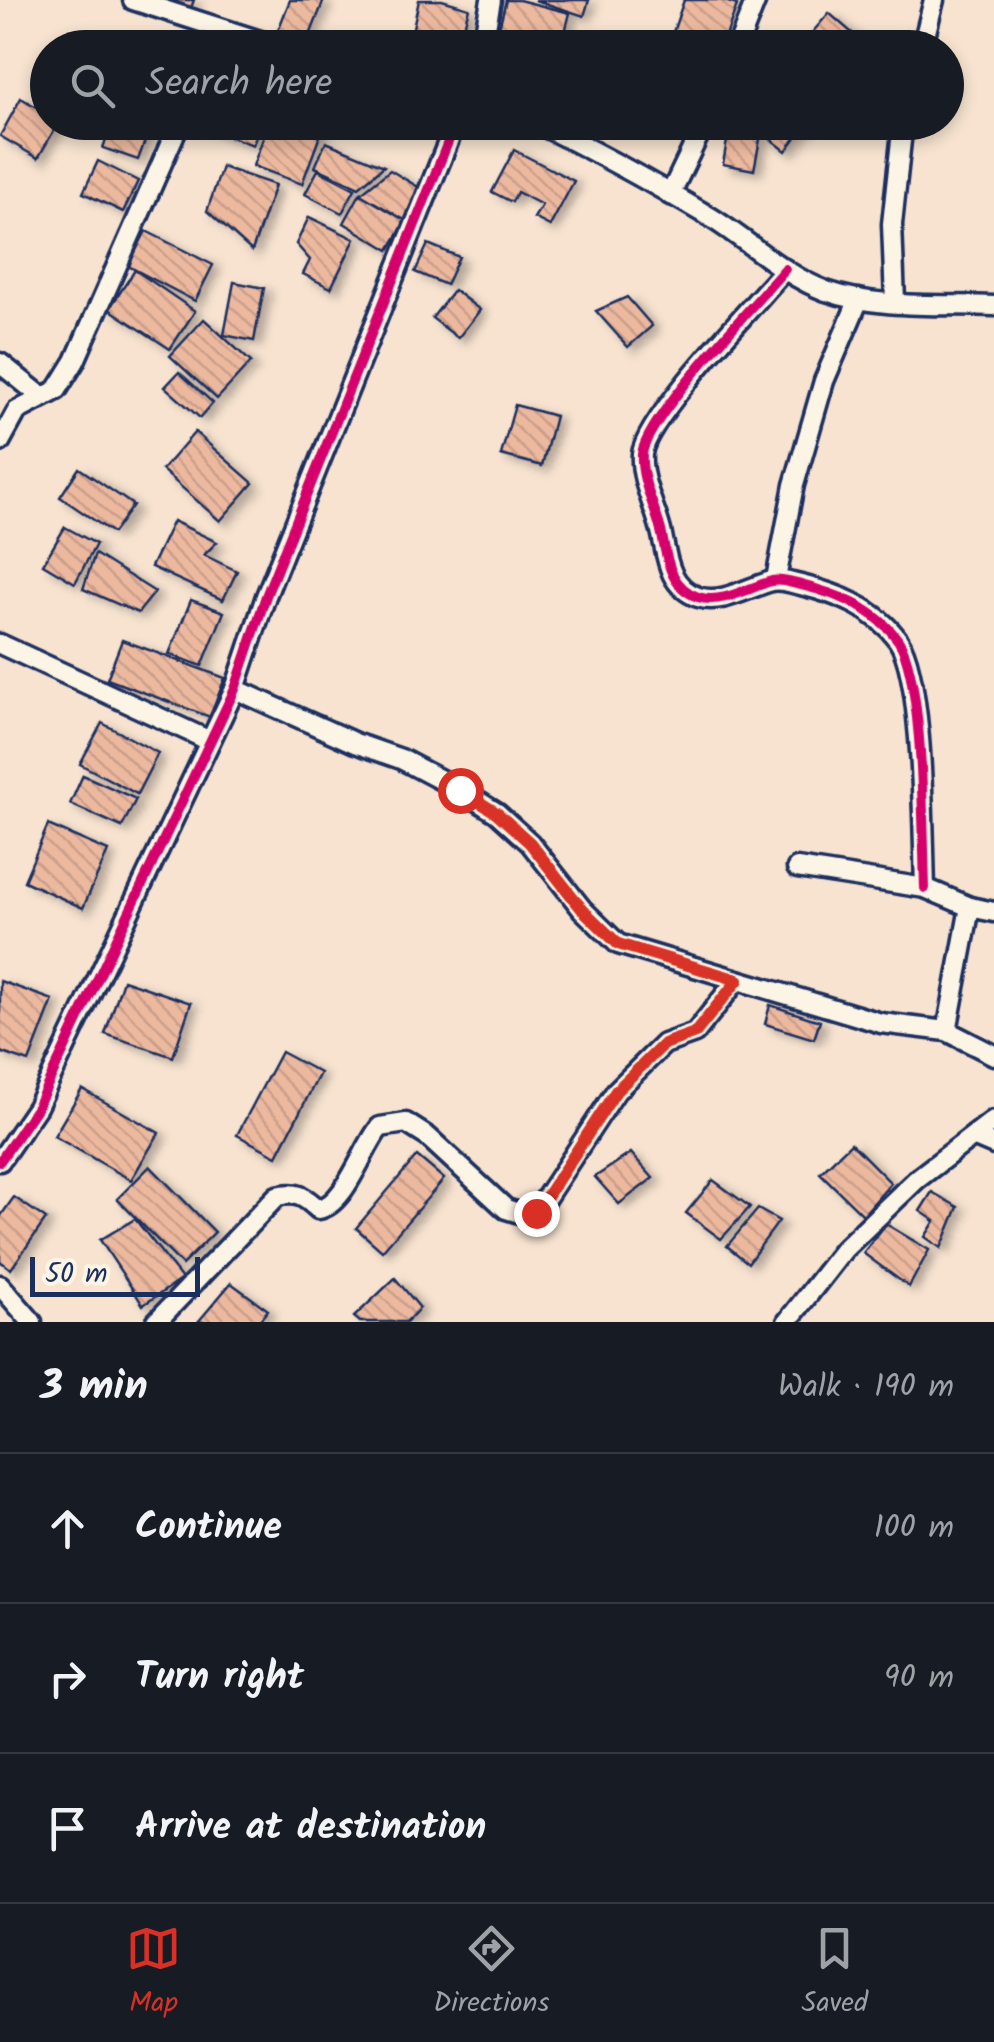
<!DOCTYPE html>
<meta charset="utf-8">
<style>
:root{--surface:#171b24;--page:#242831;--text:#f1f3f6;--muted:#9ea1a6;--line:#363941;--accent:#d93025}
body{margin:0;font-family:Kalam,sans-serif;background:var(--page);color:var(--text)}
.scale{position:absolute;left:30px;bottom:25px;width:170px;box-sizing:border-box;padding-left:10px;border:5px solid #1b2f5e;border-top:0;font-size:28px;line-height:35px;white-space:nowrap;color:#1b2f5e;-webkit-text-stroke:8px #fcf5e5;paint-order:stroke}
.stop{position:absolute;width:30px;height:30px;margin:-22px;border:8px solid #d93025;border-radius:50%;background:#fff}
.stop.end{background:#d93025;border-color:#fff;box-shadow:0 2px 10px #0008}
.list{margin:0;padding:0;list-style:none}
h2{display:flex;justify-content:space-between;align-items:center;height:130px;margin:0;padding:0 40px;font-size:42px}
h2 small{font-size:32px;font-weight:400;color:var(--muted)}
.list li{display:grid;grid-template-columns:65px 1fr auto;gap:30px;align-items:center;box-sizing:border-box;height:150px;padding:0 40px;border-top:2px solid var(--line)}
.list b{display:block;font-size:38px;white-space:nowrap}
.list em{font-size:32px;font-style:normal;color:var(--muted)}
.icon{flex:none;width:55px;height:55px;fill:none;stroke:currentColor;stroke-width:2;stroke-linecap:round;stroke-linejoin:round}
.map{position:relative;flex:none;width:994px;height:1322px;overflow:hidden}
.search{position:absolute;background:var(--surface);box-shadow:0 5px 15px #0003;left:30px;right:30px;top:30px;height:110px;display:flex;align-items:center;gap:25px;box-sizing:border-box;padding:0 35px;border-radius:55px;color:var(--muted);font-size:38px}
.sheet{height:580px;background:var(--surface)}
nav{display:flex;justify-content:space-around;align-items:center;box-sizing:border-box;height:140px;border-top:2px solid var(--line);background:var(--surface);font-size:28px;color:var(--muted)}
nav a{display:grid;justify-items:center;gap:5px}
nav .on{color:var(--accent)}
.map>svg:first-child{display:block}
.building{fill:url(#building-back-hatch);stroke:#1b2f5e;stroke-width:2.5;filter:url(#shadow)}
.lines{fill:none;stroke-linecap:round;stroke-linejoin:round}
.minor-casing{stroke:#1b2f5e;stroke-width:25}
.minor{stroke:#fcf5e5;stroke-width:18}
.cycleway-casing{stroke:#fcf5e5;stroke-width:16}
.cycleway{stroke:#d6006c;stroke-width:10}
.route{stroke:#d93025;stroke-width:12}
</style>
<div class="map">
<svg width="994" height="1322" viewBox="0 0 994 1322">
<defs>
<pattern id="building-back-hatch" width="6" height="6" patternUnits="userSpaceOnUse" patternTransform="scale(2.5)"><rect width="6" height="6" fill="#ecb99f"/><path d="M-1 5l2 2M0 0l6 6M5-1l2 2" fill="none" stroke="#ca9f8b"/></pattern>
<filter id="shadow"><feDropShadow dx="7" dy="4.5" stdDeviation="5" flood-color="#0004"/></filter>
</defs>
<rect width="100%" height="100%" fill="#f7e3d0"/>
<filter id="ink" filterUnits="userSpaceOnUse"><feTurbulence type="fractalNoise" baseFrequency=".01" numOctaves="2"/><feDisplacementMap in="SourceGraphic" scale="20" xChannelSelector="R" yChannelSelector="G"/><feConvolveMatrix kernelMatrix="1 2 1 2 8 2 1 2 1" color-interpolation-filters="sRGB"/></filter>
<g filter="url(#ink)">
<!-- building -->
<g class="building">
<polygon points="170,0 194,0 191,8"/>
<polygon points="290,0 324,0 305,48 275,38"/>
<polygon points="419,0 442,0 469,8 458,48 411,37"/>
<polygon points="506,0 519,0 570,13 561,48 494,48"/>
<polygon points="535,0 589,0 584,16"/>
<polygon points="684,0 722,0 737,5 722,48 698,48 671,38"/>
<polygon points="829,13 859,39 852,48 799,48"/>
<polygon points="411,37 449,48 408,48"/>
<polygon points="21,98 48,114 48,122 59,122 38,158 0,136"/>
<polygon points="112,122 152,122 138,160 103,148"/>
<polygon points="199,122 261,122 253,145 198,125"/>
<polygon points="269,122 325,122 302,184 253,166"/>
<polygon points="749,122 807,122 786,151"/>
<polygon points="729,129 761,134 754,170 723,164"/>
<polygon points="326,142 384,166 359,187 315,167"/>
<polygon points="514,150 574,181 550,226 534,218 542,205 517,192 512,202 492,192"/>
<polygon points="98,161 138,181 123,212 83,193"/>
<polygon points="222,167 275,185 252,251 207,211"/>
<polygon points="318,170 355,189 342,213 305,194"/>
<polygon points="390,170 423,190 406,221 360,194"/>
<polygon points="360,194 406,221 389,250 344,223"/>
<polygon points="309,217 355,239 331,288 303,274 310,260 296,244"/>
<polygon points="146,231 213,265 195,301 128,266"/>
<polygon points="428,244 459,257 446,285 415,272"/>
<polygon points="135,270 195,311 170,349 109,309"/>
<polygon points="234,282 264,288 254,341 224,335"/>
<polygon points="454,290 480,310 458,338 432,318"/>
<polygon points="627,297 652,326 628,347 596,311"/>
<polygon points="204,319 251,362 217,399 170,356"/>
<polygon points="179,372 213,403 200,418 165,387"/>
<polygon points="515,405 555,416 542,466 501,455"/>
<polygon points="195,432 253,483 220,521 162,470"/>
<polygon points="79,468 133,505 113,533 60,497"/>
<polygon points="173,521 217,542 204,555 237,571 223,600 151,567"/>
<polygon points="65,527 96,544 75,583 43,564"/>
<polygon points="95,554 155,592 138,613 83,589"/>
<polygon points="191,600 224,612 202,666 169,654"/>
<polygon points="122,640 225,678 210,717 107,679"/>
<polygon points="102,723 158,753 137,794 80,764"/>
<polygon points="83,775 136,799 122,827 70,804"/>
<polygon points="48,825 108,851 83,908 24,881"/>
<polygon points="123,980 191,1003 173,1057 105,1034"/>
<polygon points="0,981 53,1000 29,1062 0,1052"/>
<polygon points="770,1005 820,1021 814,1039 765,1024"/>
<polygon points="281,1052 320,1073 277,1156 237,1135"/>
<polygon points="82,1089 159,1133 131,1180 54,1136"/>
<polygon points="851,1143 891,1183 863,1215 820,1173"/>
<polygon points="631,1153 653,1178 619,1204 595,1177"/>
<polygon points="417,1156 444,1179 382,1251 356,1228"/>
<polygon points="150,1166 215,1232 182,1265 117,1199"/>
<polygon points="713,1180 750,1207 721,1239 686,1213"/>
<polygon points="932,1192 958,1207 941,1248 925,1237 935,1221 920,1211"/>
<polygon points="14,1197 46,1219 11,1269 0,1261 0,1217"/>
<polygon points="758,1209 779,1221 748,1263 727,1246"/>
<polygon points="135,1219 182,1279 143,1305 100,1240"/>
<polygon points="886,1224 929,1250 909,1287 863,1253"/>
<polygon points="395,1278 420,1308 406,1322 360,1322 354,1317"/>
<polygon points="231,1283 268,1310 258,1322 198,1322"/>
</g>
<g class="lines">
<!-- minor casing -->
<g class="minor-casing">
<g id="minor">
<polyline points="133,0 282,48"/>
<polyline points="482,48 491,0"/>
<polyline points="737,48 756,0"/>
<polyline points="922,48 934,0"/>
<path d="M 534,122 C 596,151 651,182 710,217 C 749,241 783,275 826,291 C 878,309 940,304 994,306"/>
<polyline points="670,195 705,122"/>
<path d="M 785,269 C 756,303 646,418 642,454 C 640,481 657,510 662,535 C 667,560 670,587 698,597 C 722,605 749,587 772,581 C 781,579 791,583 801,585 C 838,594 875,608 898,640 C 924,678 923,836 925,888"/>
<polyline points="895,302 892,224 903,122"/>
<polyline points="0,363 42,397"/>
<polyline points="0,442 17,411 57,390 75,361 180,122"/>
<polyline points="776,579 794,485 824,381 859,299"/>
<polyline points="0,644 210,741"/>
<polyline points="235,689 355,743 401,759 460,790 497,813 530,843 582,909 618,944 881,1023 947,1031 994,1055"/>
<polyline points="797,868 925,888 970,907 994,912"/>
<polyline points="947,1031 970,907"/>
<polyline points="973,1136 994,1145"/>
<polyline points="0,1161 37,1107 235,689 266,596 456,122"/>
<polyline points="0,1285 32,1322"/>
<path d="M 156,1322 L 277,1196 C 296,1191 304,1196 318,1209 C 345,1206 363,1147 380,1127 L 406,1123 L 428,1137 L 506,1209 L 526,1215 L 536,1213 L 616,1091 L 664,1044 L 695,1033 L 737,980"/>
<polyline points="787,1322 844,1249 917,1179 994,1120"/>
</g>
</g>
<!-- minor -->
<use href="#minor" class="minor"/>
<!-- cycleway casing -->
<g class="cycleway-casing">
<g id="cycleway">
<path d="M 785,269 C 756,303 646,418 642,454 C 640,481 657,510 662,535 C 667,560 670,587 698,597 C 722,605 749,587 772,581 C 781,579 791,583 801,585 C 838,594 875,608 898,640 C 924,678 923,836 925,888"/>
<polyline points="0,1161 37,1107 235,689 266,596 456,122"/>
</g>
</g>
<!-- cycleway -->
<use href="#cycleway" class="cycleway"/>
</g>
</g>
<g class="lines" filter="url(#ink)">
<!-- route -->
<polyline class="route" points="460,790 497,813 530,843 582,909 618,944 738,980 695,1033 664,1044 616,1091 536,1213"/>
</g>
</svg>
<div class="scale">50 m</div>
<div class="stop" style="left:460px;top:790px"></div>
<div class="stop end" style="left:536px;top:1213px"></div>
<div class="search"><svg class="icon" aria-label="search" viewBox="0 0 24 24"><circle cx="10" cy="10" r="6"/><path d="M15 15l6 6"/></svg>Search here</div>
</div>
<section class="sheet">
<h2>3 min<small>Walk · 190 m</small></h2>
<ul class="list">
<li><svg class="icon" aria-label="ahead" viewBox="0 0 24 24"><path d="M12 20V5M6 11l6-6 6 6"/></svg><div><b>Continue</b></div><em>100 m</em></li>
<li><svg class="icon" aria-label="right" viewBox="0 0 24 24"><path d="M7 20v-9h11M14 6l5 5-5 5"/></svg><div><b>Turn right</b></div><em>90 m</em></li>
<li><svg class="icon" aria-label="arrive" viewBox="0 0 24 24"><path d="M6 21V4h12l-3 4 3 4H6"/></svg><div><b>Arrive at destination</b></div></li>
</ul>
</section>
<nav>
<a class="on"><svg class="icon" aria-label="map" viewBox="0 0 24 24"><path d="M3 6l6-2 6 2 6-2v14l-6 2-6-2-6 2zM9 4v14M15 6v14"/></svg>Map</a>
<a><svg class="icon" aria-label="directions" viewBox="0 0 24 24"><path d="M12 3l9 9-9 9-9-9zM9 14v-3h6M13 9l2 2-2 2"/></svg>Directions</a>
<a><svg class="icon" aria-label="saved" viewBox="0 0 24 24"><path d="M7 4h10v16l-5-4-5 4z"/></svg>Saved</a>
</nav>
